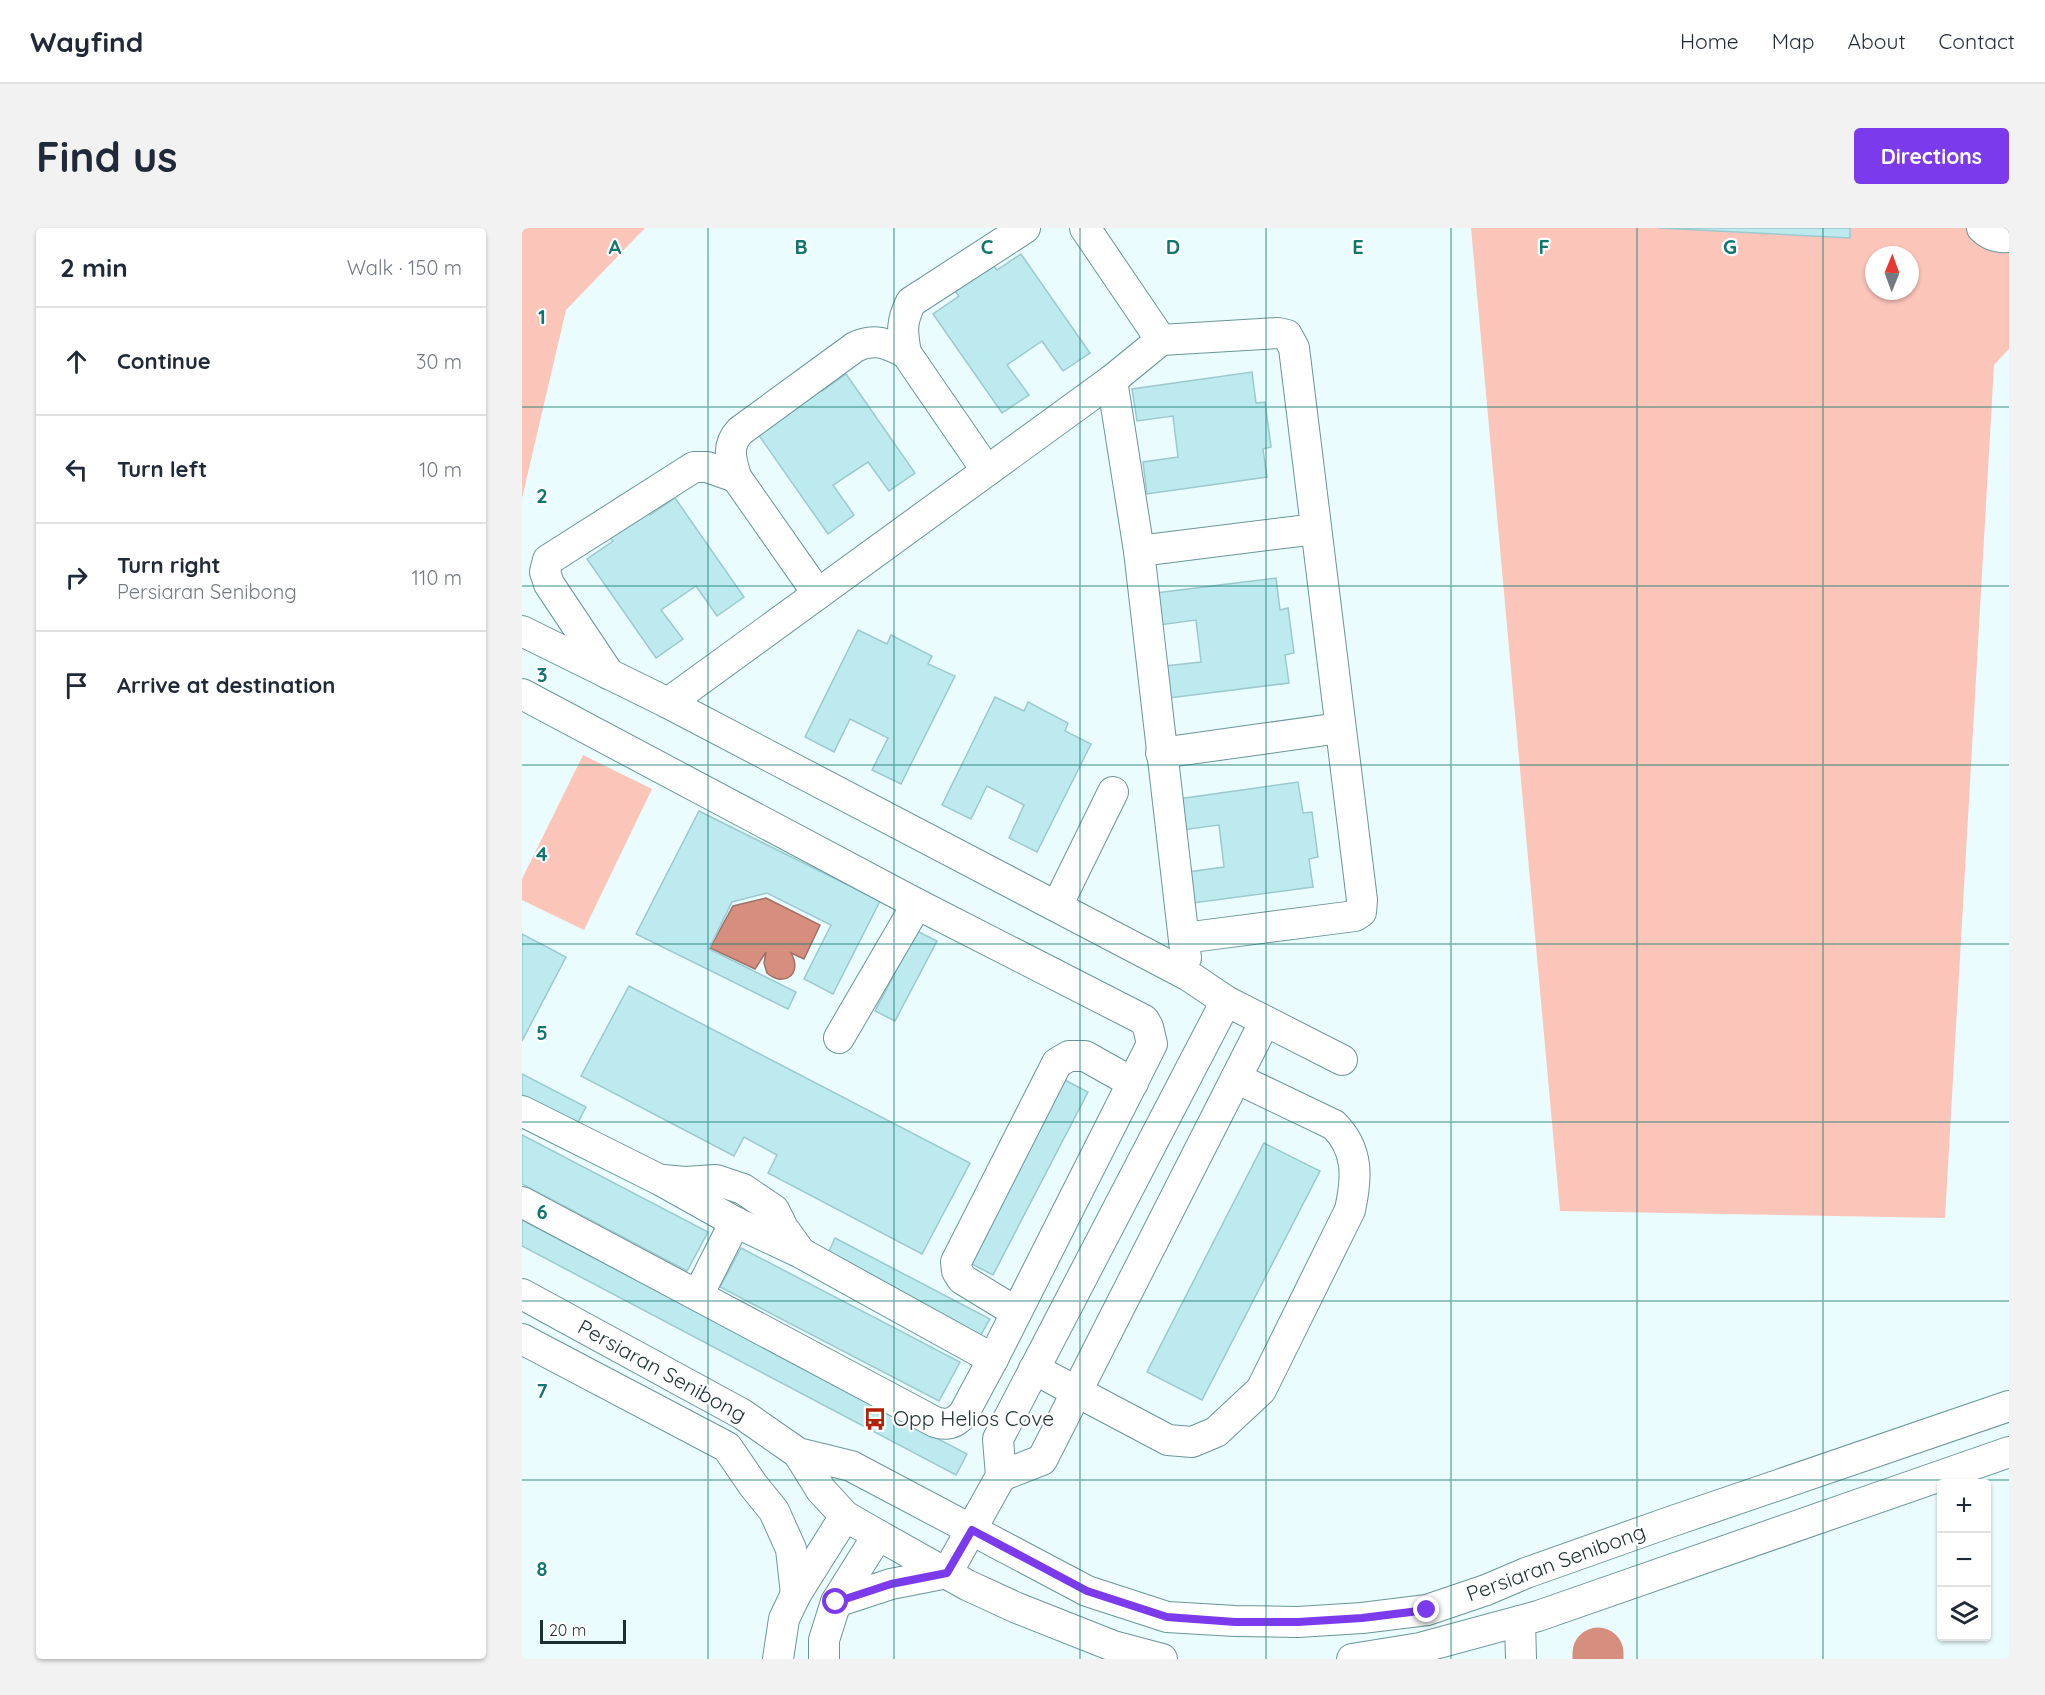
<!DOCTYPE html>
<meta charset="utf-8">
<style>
:root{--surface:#fff;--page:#f2f2f3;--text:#1f2937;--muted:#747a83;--line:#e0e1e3;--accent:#7c3aed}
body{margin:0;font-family:Quicksand,sans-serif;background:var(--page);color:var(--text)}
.controls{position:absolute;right:18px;bottom:18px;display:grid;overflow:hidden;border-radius:6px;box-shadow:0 2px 4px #0004}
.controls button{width:54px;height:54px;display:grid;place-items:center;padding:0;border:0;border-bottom:2px solid var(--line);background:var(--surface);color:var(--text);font:30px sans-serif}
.compass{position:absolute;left:1343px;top:18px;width:54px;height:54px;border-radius:50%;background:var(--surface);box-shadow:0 2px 4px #0004;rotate:1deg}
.scale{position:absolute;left:18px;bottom:15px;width:86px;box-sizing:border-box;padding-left:6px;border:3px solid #1d2f31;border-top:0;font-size:16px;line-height:21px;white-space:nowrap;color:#1d2f31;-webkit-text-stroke:4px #fff;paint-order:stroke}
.stop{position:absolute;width:18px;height:18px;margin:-14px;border:4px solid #7c3aed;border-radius:50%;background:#fff}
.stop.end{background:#7c3aed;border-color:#fff;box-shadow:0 2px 6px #0008}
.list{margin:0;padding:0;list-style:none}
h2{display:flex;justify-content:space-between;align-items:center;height:78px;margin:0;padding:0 24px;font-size:26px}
h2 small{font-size:20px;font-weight:400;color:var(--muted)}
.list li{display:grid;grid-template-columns:39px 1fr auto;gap:18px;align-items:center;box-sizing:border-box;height:108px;padding:0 24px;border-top:2px solid var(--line)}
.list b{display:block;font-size:22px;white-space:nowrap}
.list p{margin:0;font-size:20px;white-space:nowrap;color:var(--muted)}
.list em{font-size:20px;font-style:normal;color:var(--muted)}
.icon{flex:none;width:33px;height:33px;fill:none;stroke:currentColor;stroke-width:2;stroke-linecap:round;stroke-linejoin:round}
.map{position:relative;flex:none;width:1487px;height:1431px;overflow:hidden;border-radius:6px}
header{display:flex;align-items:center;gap:36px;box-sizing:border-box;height:84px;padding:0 30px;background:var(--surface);border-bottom:2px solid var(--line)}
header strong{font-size:28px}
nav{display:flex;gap:33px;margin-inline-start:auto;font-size:21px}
.intro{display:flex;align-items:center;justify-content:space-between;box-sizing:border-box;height:144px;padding:0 36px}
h1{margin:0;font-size:42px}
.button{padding:15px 27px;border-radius:6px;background:var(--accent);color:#fff;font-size:21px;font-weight:700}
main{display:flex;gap:36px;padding:0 36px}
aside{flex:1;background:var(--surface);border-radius:6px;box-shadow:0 2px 4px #0004}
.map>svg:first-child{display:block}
.green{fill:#fbc5ba;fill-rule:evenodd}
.water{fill:#d68e7f;stroke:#9e7268;stroke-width:1.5}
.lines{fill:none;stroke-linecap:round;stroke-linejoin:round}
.river{stroke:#d68e7f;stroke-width:51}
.building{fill:#bceaef;stroke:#9dc9ce;stroke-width:1.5}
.minor-casing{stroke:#6a9599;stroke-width:32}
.minor{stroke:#fff;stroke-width:30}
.route{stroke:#7c3aed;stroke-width:8}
.grid{fill:none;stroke:#0f766e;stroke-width:1.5;stroke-opacity:0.55}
.labels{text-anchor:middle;stroke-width:4.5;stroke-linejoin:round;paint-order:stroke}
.street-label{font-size:21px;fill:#1d2f31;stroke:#fff}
.poi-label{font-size:21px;fill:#1d2f31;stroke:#fff;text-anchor:start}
.grid-label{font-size:20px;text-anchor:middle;font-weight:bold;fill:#0f766e;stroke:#fff;stroke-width:4.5;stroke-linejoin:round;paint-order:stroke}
</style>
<header>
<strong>Wayfind</strong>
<nav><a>Home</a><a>Map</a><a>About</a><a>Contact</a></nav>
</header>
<div class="intro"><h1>Find us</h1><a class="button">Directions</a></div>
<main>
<aside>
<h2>2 min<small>Walk · 150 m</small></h2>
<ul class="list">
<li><svg class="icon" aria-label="ahead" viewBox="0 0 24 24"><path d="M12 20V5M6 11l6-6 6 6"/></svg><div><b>Continue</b></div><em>30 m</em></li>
<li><svg class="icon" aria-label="left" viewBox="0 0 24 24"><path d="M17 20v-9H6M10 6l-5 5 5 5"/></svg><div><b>Turn left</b></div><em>10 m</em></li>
<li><svg class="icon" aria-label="right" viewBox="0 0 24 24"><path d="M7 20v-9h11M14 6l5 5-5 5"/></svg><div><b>Turn right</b><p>Persiaran Senibong</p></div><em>110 m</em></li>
<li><svg class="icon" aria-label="arrive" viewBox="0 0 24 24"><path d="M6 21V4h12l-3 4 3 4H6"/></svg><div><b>Arrive at destination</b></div></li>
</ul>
</aside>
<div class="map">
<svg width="1487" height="1431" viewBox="0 0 1487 1431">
<rect width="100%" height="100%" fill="#eafcfe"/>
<!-- green -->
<g class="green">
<polygon points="0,0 123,0 44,82 0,270"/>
<path d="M 949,0 L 1487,0 L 1487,121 L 1472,137 L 1423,990 L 1038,983 ZM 1352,27 L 1388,27 L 1388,63 L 1352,63 Z"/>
<polygon points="61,527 130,561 62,702 0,672 0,651"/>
</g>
<!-- water -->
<path class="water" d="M 244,670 L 298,697 L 282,731 L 269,725 C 281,746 262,760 245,745 L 242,735 L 244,724 L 233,741 L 188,720 L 211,678 Z"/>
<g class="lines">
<!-- river -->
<polyline class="river" points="1076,1425 1076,1431"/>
</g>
<!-- building -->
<g class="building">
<polygon points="1137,0 1328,0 1328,10"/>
<polygon points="499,26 568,125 541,143 520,113 485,137 507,167 480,185 411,86 437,68 431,61 469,35 475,42"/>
<polygon points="730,144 734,175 743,174 749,219 741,221 745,249 625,266 621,234 656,229 651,188 615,193 610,161"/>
<polygon points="324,146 393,245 367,263 346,234 311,257 332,287 306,306 236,206 295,156 300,163"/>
<polygon points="153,270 222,369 195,388 174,358 139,382 161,411 134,430 65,331 91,313 85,306 123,280 128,287"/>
<polygon points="754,350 758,382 766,380 772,425 763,427 767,455 647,470 643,438 679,434 674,392 637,397 634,365"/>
<polygon points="336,402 365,416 369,407 410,428 406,436 433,448 379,556 350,542 366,510 328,491 312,524 283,509"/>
<polygon points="473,469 502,483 506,474 546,495 543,503 569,516 515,624 487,610 502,577 465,558 449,591 420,577"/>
<polygon points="776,554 781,585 790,584 796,629 787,631 791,659 671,675 666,644 702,639 697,597 660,602 656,571"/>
<polygon points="177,583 358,673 311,766 282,751 309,697 245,665 210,674 187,721 274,764 266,781 114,706"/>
<polygon points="395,703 415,713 373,793 353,783"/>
<polygon points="0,706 44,729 0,813"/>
<polygon points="107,758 448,935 400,1026 246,945 255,927 222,909 212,928 59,848"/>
<polygon points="0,846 64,879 54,898 0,870"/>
<polygon points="543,852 566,864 471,1047 448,1035"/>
<polygon points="0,907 186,1004 165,1043 0,956"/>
<polygon points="742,915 798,943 680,1172 625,1144"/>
<polygon points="0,992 445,1226 434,1247 0,1018"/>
<polygon points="313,1010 468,1091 457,1110 304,1030"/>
<polygon points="219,1020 438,1134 417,1173 198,1059"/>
</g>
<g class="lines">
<!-- minor casing -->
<g class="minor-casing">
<g id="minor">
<polyline points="563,0 639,112"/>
<path d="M 1460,0 C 1467,7 1477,10 1487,9"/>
<polyline points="590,152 617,323 664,730"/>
<path d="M 465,243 L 384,125 C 380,103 379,94 389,74 L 503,0"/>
<polyline points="617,323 794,301"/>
<path d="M 296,366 L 214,249 C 209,231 204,218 218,203 L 333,119 C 352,109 366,116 384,125"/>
<polyline points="0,403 146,475 667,748 704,773 820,832"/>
<polyline points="87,446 27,356 23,344 26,332 172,239 185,239 214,249"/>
<path d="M 0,466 L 395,676 L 622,792 L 626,799 L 630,816 L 471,1131 L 442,1185 C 434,1195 425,1198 413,1194 L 0,974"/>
<polyline points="146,475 590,152 639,112 756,105 765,107 772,120 840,672 839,684 833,688 662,710"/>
<polyline points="639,525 818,500"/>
<polyline points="535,678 591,564"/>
<polyline points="317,810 395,676"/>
<polyline points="0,883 138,952 213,994 279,1025 471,1131"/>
<polyline points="141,952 163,954 194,952 221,961 252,982 261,1000 279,1025"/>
<polyline points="0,1066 220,1186 276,1225 329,1238 565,1363 645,1389 713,1393 776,1394 840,1390 905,1382 964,1362 1004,1345 1145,1295 1487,1178"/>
<polyline points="176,1067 213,994"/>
<polyline points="494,1084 440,1051 435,1043 434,1034 535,835 547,828 563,828 611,855"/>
<polyline points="0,1111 205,1219 231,1257 252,1283 269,1321 274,1366"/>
<path d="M 512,1141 L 646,1212 L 670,1214 L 694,1204 L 739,1162 L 828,982 C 835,950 837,922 812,897 L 714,850"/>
<polyline points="276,1225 299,1262 323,1288 356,1307 445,1357 495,1380 591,1418 640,1431"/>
<polyline points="479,1248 520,1232 743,793"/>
<polyline points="314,1374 369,1356 425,1345 479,1248 476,1211 704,773"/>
<polyline points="998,1393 999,1431"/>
<polyline points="256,1431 262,1391 274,1366 323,1288"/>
<polyline points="302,1431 302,1412 314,1374 356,1307"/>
<polyline points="830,1431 898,1420 1016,1388 1487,1224"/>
</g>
</g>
<!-- minor -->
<use href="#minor" class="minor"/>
</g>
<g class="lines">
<!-- route -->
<polyline class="route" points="314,1374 369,1356 425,1345 450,1302 565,1363 645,1389 713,1394 776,1394 840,1390 905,1382"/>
</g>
<!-- grid -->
<path class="grid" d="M 186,0 L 186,1431M 372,0 L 372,1431M 558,0 L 558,1431M 744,0 L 744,1431M 929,0 L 929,1431M 1115,0 L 1115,1431M 1301,0 L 1301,1431M 0,179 L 1487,179M 0,358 L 1487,358M 0,537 L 1487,537M 0,716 L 1487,716M 0,894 L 1487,894M 0,1073 L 1487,1073M 0,1252 L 1487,1252"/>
<!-- icons -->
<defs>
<g id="bus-bare" transform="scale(1.8)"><path d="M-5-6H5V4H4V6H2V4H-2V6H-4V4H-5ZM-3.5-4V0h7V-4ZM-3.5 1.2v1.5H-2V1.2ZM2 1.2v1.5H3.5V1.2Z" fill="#af2205" stroke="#fff" stroke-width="2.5" paint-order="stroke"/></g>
</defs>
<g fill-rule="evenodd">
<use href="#bus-bare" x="353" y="1191"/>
</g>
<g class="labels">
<!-- street labels -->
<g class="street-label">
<text transform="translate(140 1143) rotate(29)" y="7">Persiaran Senibong</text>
<text transform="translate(1034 1335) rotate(-20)" y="7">Persiaran Senibong</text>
</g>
<!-- poi labels -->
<g class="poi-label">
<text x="371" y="1198">Opp Helios Cove</text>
</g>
</g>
<g class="grid-label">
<text x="93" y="26">A</text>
<text x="279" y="26">B</text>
<text x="465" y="26">C</text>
<text x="651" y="26">D</text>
<text x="836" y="26">E</text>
<text x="1022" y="26">F</text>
<text x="1208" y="26">G</text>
<text x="20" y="96">1</text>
<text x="20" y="275">2</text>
<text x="20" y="454">3</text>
<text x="20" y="633">4</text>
<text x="20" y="812">5</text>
<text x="20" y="991">6</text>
<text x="20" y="1170">7</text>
<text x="20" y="1348">8</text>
</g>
</svg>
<div class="controls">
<button>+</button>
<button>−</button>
<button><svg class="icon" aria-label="layers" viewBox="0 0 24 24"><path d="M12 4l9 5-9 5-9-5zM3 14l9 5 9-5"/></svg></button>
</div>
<svg class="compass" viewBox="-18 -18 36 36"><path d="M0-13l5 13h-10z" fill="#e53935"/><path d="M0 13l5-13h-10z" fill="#747a83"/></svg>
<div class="scale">20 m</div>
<div class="stop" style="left:314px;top:1374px"></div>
<div class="stop end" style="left:905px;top:1382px"></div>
</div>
</main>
